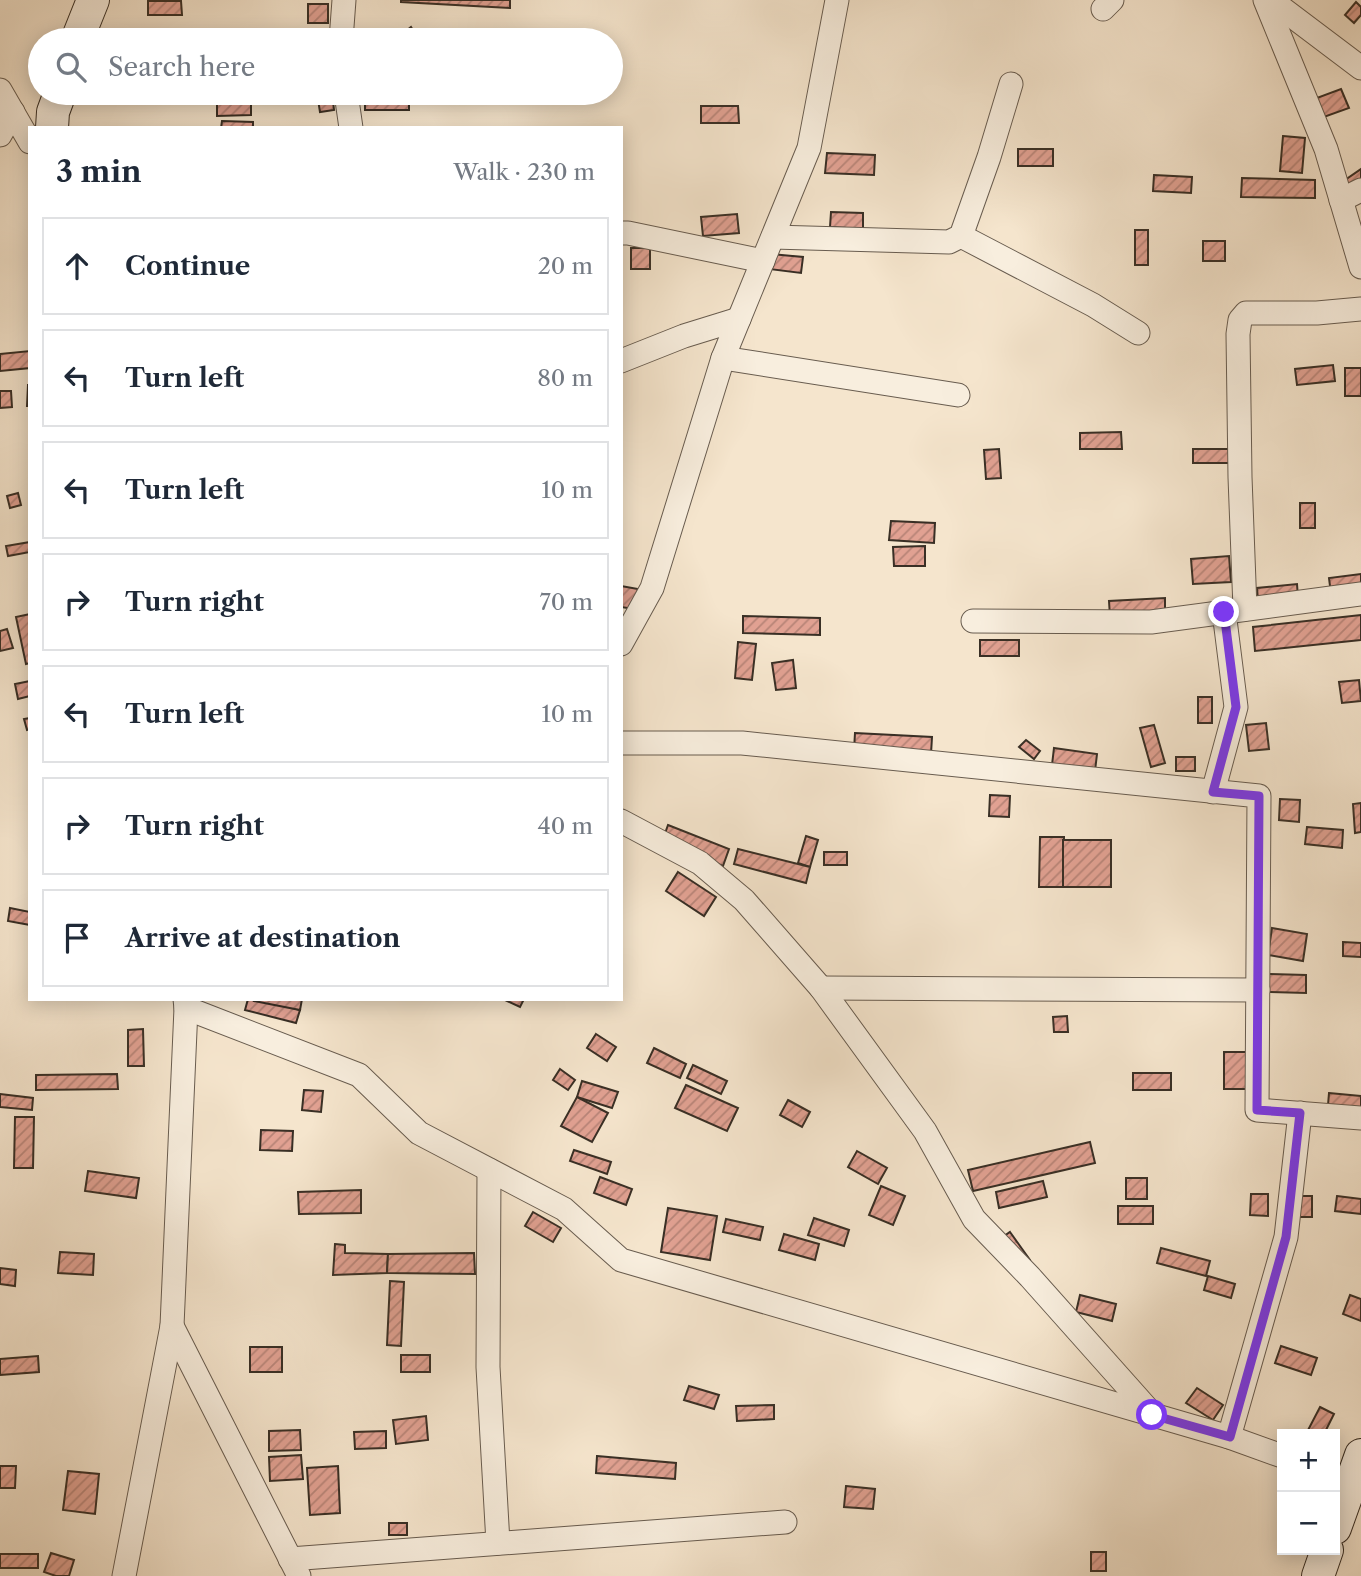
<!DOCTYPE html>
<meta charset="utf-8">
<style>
:root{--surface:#fff;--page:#f2f2f3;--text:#1f2937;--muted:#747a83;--line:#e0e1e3}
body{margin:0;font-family:"Libre Caslon Text",serif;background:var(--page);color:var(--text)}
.controls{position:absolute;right:21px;bottom:21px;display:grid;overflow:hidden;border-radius:0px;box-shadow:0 4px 18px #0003}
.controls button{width:63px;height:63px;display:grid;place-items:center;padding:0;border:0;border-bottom:2px solid var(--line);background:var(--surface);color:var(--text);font:35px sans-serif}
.stop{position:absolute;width:21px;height:21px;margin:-16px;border:5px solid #7c3aed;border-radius:50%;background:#fff}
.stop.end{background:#7c3aed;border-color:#fff;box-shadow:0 2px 7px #0008}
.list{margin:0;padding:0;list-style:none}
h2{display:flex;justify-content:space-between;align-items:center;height:91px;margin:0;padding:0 28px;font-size:30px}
h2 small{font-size:23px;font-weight:400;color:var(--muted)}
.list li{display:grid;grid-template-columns:46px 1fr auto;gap:21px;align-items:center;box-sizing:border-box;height:98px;margin:0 14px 14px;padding:0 14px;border:2px solid var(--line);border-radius:0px}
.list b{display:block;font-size:26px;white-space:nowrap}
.list em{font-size:23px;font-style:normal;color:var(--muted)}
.icon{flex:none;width:38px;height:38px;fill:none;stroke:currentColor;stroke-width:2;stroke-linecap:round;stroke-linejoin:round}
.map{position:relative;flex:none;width:1361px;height:1576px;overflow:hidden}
.search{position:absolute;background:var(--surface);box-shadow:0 4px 18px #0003;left:28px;top:28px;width:595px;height:77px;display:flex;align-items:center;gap:18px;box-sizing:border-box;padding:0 24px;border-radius:38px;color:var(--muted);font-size:26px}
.panel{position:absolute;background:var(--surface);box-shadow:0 4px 18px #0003;left:28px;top:126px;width:595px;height:875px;border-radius:0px}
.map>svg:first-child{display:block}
.building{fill:url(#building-hatch);stroke:#392f25;stroke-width:2}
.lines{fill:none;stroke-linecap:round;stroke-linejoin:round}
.street-casing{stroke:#685c4f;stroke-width:25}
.secondary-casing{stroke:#392f25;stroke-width:34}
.street{stroke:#f8eede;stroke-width:23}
.secondary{stroke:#f8eede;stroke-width:32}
.route{stroke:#7c3aed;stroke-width:9}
</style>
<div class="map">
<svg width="1361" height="1576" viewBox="0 0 1361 1576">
<defs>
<pattern id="building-hatch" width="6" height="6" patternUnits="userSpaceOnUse" patternTransform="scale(1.75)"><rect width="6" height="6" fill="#e1a192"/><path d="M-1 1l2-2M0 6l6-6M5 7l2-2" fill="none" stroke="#b78477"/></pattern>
</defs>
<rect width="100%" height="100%" fill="#f5e5cd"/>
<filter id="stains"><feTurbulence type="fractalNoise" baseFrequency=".00286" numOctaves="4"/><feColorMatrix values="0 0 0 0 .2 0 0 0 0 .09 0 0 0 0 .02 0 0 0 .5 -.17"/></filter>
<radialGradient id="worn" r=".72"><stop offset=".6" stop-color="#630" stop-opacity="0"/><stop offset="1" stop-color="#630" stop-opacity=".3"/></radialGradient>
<!-- building -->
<g class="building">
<polygon points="401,0 510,0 510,8 401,2"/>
<polygon points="148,1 181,1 182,15 148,15"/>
<polygon points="1356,2 1361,7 1361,15 1354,23 1345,15"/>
<rect x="308" y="4" width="20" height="19"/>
<polygon points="411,27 416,35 408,40 405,40 401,35"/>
<polygon points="1341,89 1349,108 1321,118 1314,99"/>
<polygon points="317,93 332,93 334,110 320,112"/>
<rect x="365" y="96" width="44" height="14"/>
<polygon points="251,97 251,115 217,116 217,98"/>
<polygon points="701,106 738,106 739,123 701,123"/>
<polygon points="222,121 253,122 253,128 221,128"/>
<polygon points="1283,136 1305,138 1302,173 1280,171"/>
<rect x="1018" y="149" width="35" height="17"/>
<polygon points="827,153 875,155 874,175 825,173"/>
<polygon points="1361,169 1361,182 1351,189 1345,180"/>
<polygon points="1154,175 1192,177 1191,193 1153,191"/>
<polygon points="1242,178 1315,180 1315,198 1241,197"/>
<polygon points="831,212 863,213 863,229 830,227"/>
<polygon points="737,214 739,233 703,236 701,217"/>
<rect x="1135" y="230" width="13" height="35"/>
<rect x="1203" y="241" width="22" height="20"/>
<rect x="631" y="248" width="19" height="21"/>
<polygon points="771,254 803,257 801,273 769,269"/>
<polygon points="30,351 30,368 0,371 0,354"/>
<polygon points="1333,365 1335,381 1297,385 1295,369"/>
<rect x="1345" y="368" width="16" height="28"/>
<polygon points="28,385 30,385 30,406 27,406"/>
<polygon points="0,391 11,391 12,407 0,408"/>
<polygon points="1121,432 1122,449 1080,449 1080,433"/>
<polygon points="999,449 1001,478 986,479 984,450"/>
<rect x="1193" y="449" width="43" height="14"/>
<polygon points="18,493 21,505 10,508 7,496"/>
<rect x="1300" y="503" width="15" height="25"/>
<polygon points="891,521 935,523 934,543 889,540"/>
<polygon points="30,542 30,552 8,556 6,546"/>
<polygon points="925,546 925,566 894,566 893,547"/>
<polygon points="1229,556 1231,582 1193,584 1191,559"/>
<polygon points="1361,574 1361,590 1331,594 1329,578"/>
<polygon points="1297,584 1298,598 1258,601 1257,588"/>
<polygon points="621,586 638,589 634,609 621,607"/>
<polygon points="1165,598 1165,614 1110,617 1109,601"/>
<polygon points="30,614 30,663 26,664 16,617"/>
<polygon points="1361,615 1361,640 1255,651 1253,627"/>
<polygon points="743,616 820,618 820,635 743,633"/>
<polygon points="7,629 13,648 0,651 0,631"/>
<rect x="980" y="640" width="39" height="16"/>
<polygon points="738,642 756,644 752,680 735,678"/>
<polygon points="793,660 796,688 776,690 772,663"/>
<polygon points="1359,680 1361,701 1342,703 1339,682"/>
<polygon points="30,681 30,696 18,699 15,684"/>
<rect x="1198" y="697" width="14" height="26"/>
<polygon points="30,718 30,729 27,730 24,719"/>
<polygon points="1266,723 1269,749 1249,751 1246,725"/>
<polygon points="1154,725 1165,763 1151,767 1140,728"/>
<polygon points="855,733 932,737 931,754 854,750"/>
<polygon points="1026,740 1040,751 1034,759 1019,747"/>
<polygon points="1054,748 1097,754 1095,771 1052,765"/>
<rect x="1176" y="757" width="19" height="14"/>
<polygon points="990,795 1010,796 1009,817 989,816"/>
<polygon points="1280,799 1300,800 1299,822 1279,820"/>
<polygon points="1361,803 1361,832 1355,833 1353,804"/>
<polygon points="668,825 729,849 723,866 662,842"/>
<polygon points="1307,827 1343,830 1342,848 1305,844"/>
<polygon points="806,836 818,840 810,867 798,863"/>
<polygon points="1040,837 1064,837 1063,887 1039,887"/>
<rect x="1063" y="840" width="48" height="47"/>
<polygon points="738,849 810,867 806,883 734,864"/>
<rect x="824" y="852" width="23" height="13"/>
<polygon points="678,872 716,897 704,916 666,891"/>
<polygon points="10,908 30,912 30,925 8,921"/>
<polygon points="1272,928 1307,934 1303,961 1268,955"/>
<polygon points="1343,942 1361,943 1361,957 1343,956"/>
<polygon points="1269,974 1306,975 1306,993 1268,992"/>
<polygon points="248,999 259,999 300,1010 296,1023 245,1010"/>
<polygon points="255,999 302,999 300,1010 254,1001"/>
<polygon points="503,999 524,999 520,1007"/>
<polygon points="1067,1016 1068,1032 1054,1032 1053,1017"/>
<polygon points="143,1029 144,1066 128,1066 128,1030"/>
<polygon points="596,1034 616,1047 607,1061 587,1048"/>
<polygon points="654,1048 686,1064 680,1078 647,1063"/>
<rect x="1224" y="1052" width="22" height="37"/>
<polygon points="693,1065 727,1081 721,1094 687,1078"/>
<polygon points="560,1069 575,1080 568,1090 553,1080"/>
<rect x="1133" y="1073" width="38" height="17"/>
<polygon points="117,1074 118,1089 36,1090 36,1075"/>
<polygon points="582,1081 618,1092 612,1108 577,1097"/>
<polygon points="686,1085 738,1108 727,1131 675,1108"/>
<polygon points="304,1090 323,1091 321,1112 302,1110"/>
<polygon points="1329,1093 1361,1096 1361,1109 1328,1105"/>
<polygon points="0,1094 33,1098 32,1110 0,1107"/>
<polygon points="577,1097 608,1113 592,1142 561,1126"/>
<polygon points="788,1100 810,1112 802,1127 780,1115"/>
<polygon points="15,1117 34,1117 33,1168 14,1168"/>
<polygon points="261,1130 293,1131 292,1151 260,1150"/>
<polygon points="1090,1142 1095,1163 973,1191 968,1170"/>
<polygon points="574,1150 611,1162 607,1174 570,1161"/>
<polygon points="857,1151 887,1168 878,1184 848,1167"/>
<polygon points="88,1171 139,1178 136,1198 85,1191"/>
<polygon points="600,1177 632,1189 626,1205 594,1193"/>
<rect x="1126" y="1178" width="21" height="21"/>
<polygon points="1043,1181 1047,1197 999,1208 996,1192"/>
<polygon points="881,1186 905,1196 893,1225 869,1215"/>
<polygon points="361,1190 361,1213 299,1214 298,1192"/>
<polygon points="1251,1194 1268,1194 1268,1216 1250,1215"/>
<rect x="1295" y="1196" width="17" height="21"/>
<polygon points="1337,1196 1361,1199 1361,1214 1335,1211"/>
<rect x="1118" y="1206" width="35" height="18"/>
<polygon points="668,1208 717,1216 710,1260 661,1252"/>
<polygon points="533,1212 561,1228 553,1242 525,1226"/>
<polygon points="814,1218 849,1230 844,1246 808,1235"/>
<polygon points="726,1219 763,1227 760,1240 723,1232"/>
<polygon points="1010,1232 1030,1260 1017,1269 997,1241"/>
<polygon points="784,1234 819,1244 815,1260 779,1250"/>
<polygon points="335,1244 345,1245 345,1253 388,1254 387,1273 333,1275"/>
<polygon points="1161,1248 1210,1261 1206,1276 1157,1263"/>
<polygon points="60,1252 94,1254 93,1275 58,1273"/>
<polygon points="474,1253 475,1274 387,1273 388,1254"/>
<polygon points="0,1268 16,1270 15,1286 0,1284"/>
<polygon points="1208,1276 1235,1284 1231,1298 1204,1290"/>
<polygon points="390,1281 404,1282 401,1346 387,1345"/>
<polygon points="1080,1295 1116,1304 1112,1321 1076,1312"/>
<polygon points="1350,1295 1361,1299 1361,1321 1343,1314"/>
<polygon points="1281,1346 1317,1358 1311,1375 1275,1363"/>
<rect x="250" y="1347" width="32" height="25"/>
<rect x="401" y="1355" width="29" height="17"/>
<polygon points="38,1356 39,1372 0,1375 0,1359"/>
<polygon points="689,1386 719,1395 714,1409 684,1400"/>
<polygon points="1197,1388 1223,1405 1213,1420 1186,1403"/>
<polygon points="774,1405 774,1419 737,1421 736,1406"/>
<polygon points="1320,1407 1334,1414 1324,1434 1306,1434"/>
<polygon points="426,1416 428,1440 396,1444 393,1420"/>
<polygon points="300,1430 301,1450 269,1451 269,1431"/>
<polygon points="386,1431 386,1448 355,1449 354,1432"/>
<polygon points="301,1455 303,1479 270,1481 269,1457"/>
<polygon points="597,1456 676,1463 675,1479 596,1473"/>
<polygon points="0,1466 16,1466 15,1488 0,1488"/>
<polygon points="338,1466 340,1513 310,1515 307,1468"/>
<polygon points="68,1471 99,1474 95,1514 63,1510"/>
<polygon points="846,1486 875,1489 873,1509 844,1507"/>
<rect x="389" y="1523" width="18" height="12"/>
<rect x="1091" y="1552" width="15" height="19"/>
<polygon points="51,1553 74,1560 69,1576 56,1576 44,1572"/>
<rect x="0" y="1554" width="38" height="14"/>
</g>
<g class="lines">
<!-- street casing -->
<g class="street-casing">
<g id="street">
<polyline points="1265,0 1326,149 1361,267"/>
<polyline points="1271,0 1361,68"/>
<polyline points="1103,9 1112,0"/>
<polyline points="341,40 344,0"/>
<polyline points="0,90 30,142"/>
<polyline points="346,93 351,128"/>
<polyline points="0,135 13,112"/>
<polyline points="1341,200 1361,190"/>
<polyline points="621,233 628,233 763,261"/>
<polyline points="961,236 1093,305 1138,333"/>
<polyline points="773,237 949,242 961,236 989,157 1011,84"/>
<polyline points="723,358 958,395"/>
<polyline points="621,361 684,336 739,319"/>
<polyline points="1245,609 1240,477 1238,334 1240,320 1246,313 1317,313 1361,309"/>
<polyline points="973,621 1151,622 1361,594"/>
<polyline points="621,644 652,588 723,358 809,148 837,0"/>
<polyline points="621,743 742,743 1259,796 1257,1110 1361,1118"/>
<polyline points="1213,792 1236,707 1224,612"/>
<polyline points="621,821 700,863 744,900 821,988 925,1131 974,1219 1030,1277 1152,1414"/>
<polyline points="821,988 1258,990"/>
<polyline points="186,1008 359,1075 419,1133 564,1209 621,1260 1229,1437 1282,1456"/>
<polyline points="489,1170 488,1367 498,1543"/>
<polyline points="172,1326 299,1576"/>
<polyline points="1229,1437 1286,1237 1300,1113"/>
<polyline points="290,1559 785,1522"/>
<polyline points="124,1576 172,1326 186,1008 185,999"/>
</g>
</g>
<!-- secondary casing -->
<g class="secondary-casing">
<g id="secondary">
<polyline points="77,40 93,0"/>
<polyline points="52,128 53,112 60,93"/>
<polyline points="1335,1528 1361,1455"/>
<polyline points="1318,1576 1327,1550"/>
</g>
</g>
<!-- street -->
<use href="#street" class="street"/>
<!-- secondary -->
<use href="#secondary" class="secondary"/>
</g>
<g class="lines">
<!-- route -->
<polyline class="route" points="1152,1415 1230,1437 1286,1237 1300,1113 1257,1110 1259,796 1213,792 1236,707 1224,612"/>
</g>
<rect width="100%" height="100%" filter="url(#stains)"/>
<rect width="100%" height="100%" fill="url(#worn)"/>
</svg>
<div class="controls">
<button>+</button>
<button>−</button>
</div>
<div class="stop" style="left:1152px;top:1415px"></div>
<div class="stop end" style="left:1224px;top:612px"></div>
<div class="search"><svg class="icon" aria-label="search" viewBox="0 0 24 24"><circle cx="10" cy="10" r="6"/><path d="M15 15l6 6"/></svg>Search here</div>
<section class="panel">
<h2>3 min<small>Walk · 230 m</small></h2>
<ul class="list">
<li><svg class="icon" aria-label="ahead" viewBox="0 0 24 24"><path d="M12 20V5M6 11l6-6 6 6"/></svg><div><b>Continue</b></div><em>20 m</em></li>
<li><svg class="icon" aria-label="left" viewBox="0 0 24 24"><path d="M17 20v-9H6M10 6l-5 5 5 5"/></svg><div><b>Turn left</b></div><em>80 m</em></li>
<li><svg class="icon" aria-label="left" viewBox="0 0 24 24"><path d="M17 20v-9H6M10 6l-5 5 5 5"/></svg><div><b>Turn left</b></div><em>10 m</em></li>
<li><svg class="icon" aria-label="right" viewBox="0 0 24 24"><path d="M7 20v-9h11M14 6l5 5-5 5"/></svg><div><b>Turn right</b></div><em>70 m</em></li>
<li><svg class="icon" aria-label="left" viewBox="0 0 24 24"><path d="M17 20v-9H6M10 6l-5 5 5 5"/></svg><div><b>Turn left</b></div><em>10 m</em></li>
<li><svg class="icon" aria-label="right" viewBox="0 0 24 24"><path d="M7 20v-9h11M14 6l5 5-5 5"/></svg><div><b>Turn right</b></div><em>40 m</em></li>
<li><svg class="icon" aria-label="arrive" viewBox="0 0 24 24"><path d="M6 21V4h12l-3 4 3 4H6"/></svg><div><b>Arrive at destination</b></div></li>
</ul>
</section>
</div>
